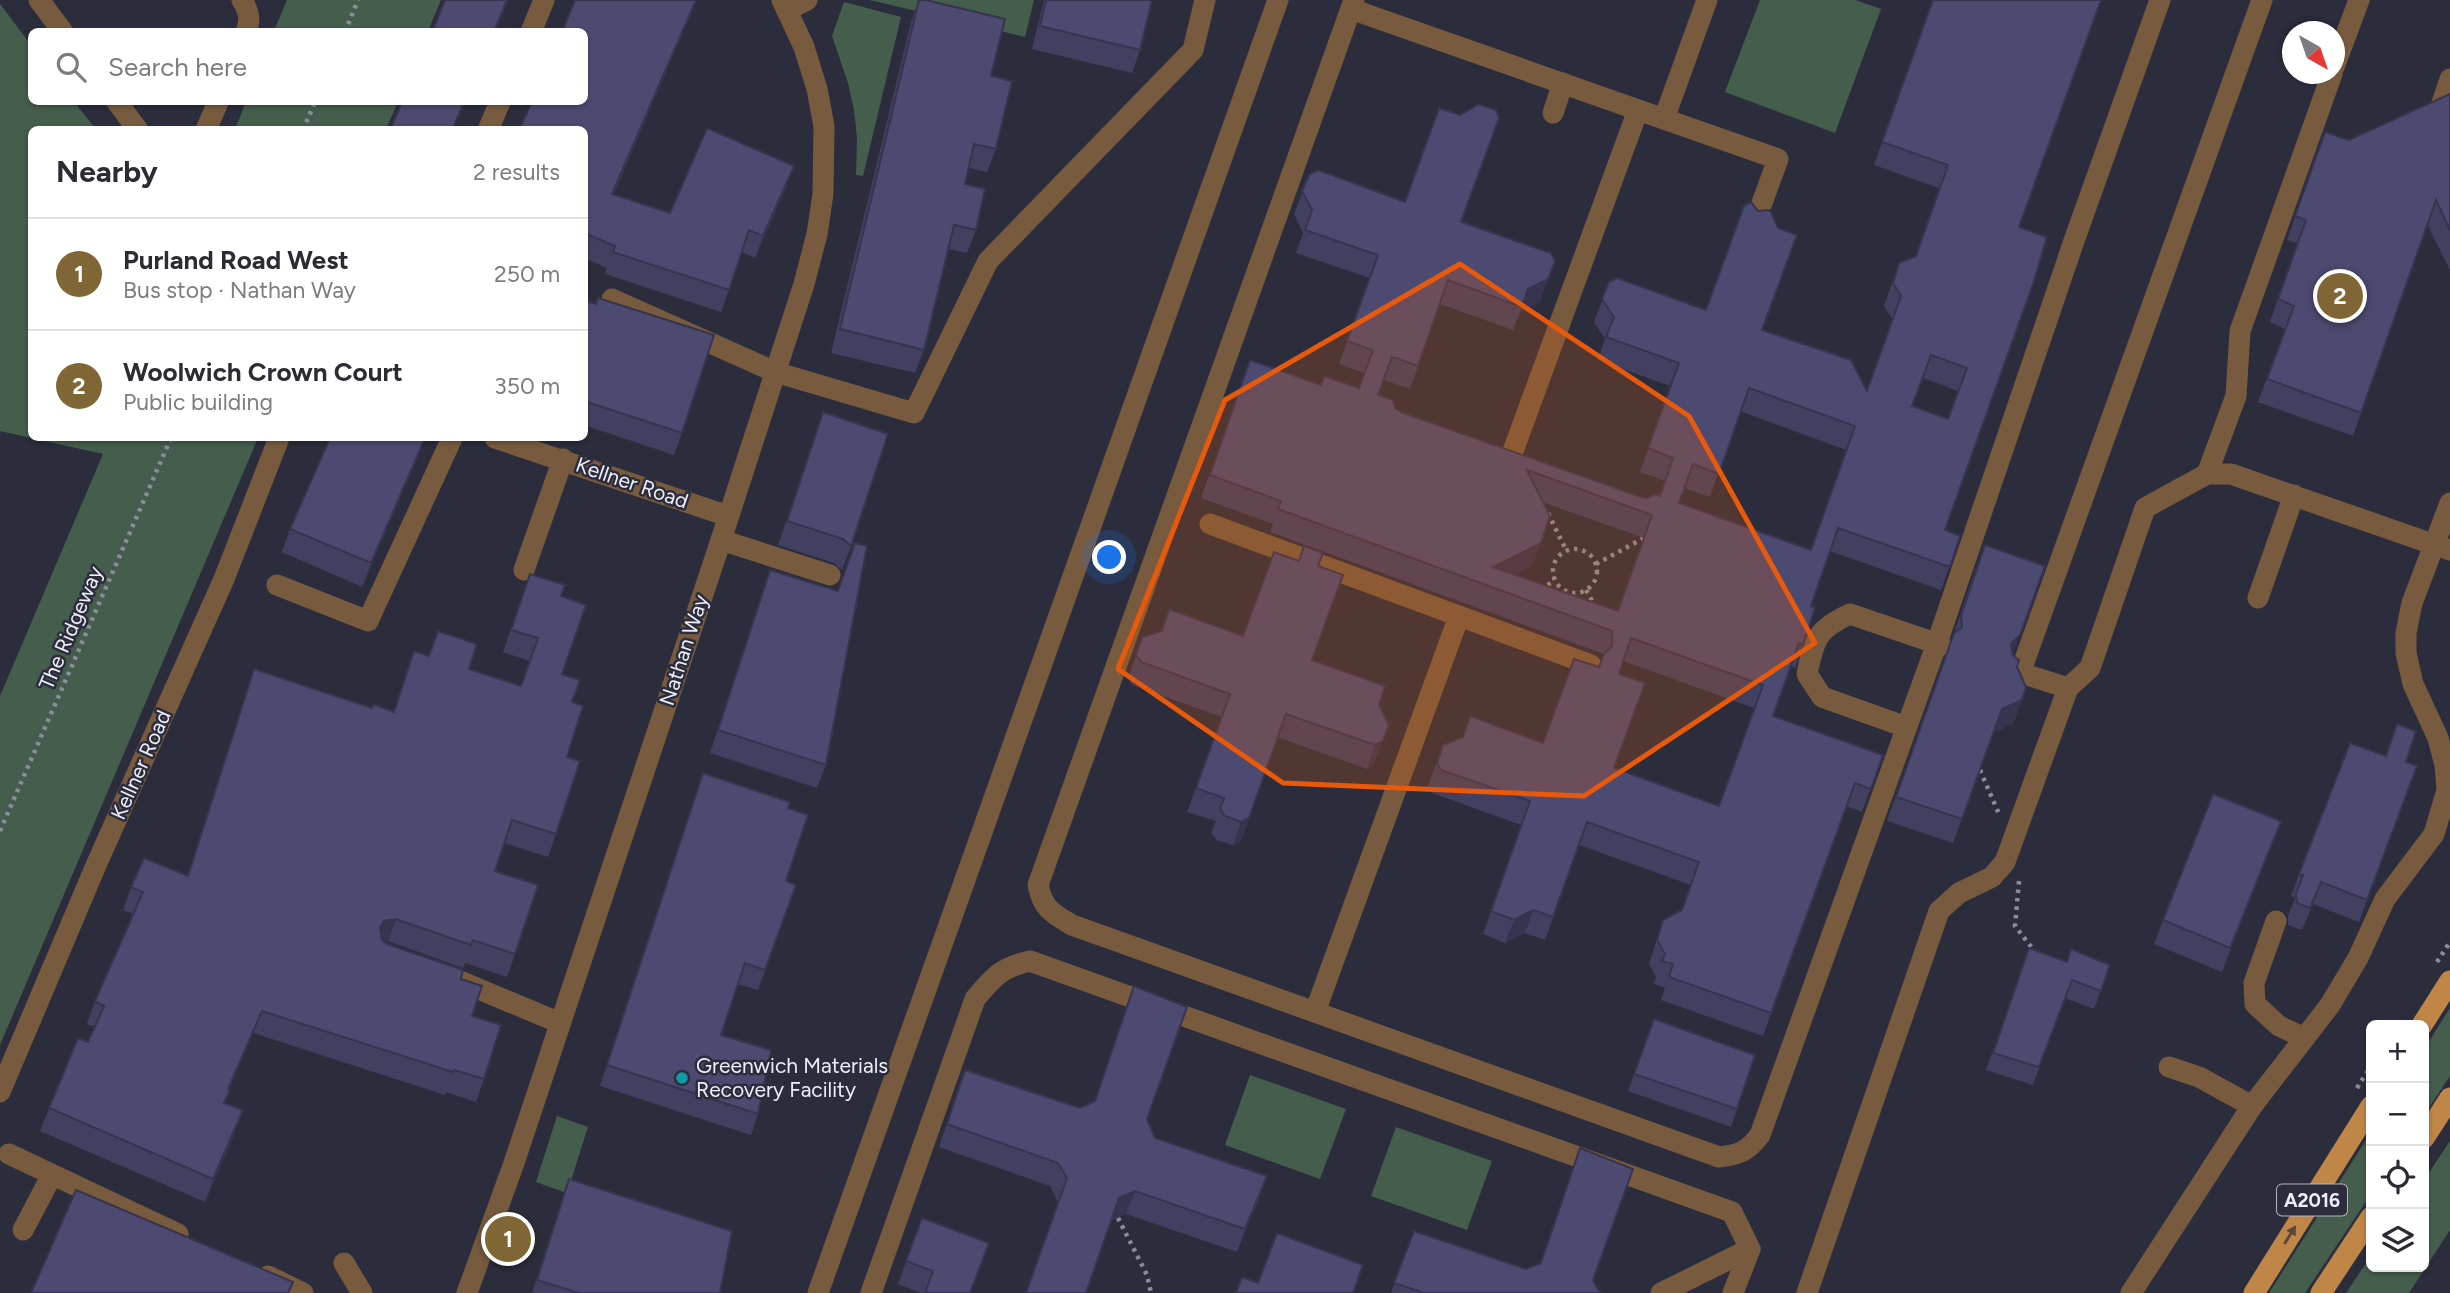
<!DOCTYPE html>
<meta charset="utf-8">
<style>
:root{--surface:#fff;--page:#f2f2f3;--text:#2b2b33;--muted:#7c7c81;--line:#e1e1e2;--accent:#806535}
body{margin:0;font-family:Figtree,sans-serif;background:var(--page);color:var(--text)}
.controls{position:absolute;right:21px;bottom:21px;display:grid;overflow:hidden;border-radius:10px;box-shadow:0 2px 5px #0004}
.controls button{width:63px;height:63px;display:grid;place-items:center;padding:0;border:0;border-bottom:2px solid var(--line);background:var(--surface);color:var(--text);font:35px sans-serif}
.compass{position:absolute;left:2282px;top:21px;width:63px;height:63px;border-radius:50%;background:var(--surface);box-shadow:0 2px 5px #0004;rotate:140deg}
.you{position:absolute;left:1110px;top:558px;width:24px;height:24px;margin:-18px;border:5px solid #fff;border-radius:50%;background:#1a73e8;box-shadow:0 0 0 10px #1a73e833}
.badge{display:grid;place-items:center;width:46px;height:46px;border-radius:50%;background:var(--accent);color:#fff;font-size:23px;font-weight:700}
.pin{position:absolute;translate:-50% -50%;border:4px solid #fff;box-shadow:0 2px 7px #0006}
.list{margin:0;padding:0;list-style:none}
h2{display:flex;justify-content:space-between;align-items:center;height:91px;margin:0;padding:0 28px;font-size:30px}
h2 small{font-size:23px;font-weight:400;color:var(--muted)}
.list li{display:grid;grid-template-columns:46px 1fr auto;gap:21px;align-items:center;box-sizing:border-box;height:112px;padding:0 28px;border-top:2px solid var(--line)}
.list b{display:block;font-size:26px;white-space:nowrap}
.list p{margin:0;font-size:23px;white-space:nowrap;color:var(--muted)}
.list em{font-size:23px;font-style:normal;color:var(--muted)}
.icon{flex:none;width:38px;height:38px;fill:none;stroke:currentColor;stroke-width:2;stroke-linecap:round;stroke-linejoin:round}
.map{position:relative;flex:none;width:2450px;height:1293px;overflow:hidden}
.search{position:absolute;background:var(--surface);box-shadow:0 2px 5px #0004;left:28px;top:28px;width:560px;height:77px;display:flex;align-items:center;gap:18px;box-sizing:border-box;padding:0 24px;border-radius:10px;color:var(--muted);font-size:26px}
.panel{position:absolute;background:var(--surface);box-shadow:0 2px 5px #0004;left:28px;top:126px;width:560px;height:315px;border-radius:10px}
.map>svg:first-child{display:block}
.green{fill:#455d4c}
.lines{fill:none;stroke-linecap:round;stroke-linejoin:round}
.path{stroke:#8c8d9a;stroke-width:4.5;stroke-dasharray:3.5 5;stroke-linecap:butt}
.minor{stroke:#785b3f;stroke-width:21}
.major{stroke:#c08648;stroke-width:21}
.wall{fill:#424061;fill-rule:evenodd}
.shaded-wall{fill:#36344f}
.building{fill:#4d4a71;stroke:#36344f;stroke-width:2;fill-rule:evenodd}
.oneway{fill:#584840}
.marked{fill:#e8590c;fill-opacity:0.2;stroke:#e8590c;stroke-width:5;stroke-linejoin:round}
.culture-dot{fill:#0f9aa8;stroke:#2c2d3c;stroke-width:2.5}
.labels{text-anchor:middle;stroke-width:5;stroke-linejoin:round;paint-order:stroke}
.shield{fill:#2c2d3c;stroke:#b3b4c0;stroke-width:2}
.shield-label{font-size:19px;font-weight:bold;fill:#edeef9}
.street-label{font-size:21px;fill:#edeef9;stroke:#2c2d3c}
.poi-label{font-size:21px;fill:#edeef9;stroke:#2c2d3c;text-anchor:start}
</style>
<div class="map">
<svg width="2450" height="1293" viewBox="0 0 2450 1293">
<rect width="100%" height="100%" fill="#2c2d3c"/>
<!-- green -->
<g class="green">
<polygon points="287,0 441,0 428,31 274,31"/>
<polygon points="870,0 1034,0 1025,37"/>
<polygon points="1760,0 1855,0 1881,9 1835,133 1725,92"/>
<polygon points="844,2 901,17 863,176 856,175 857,137 854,110 848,83 832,36"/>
<polygon points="0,4 31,45 32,102 74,102 96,129 32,130 32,438 258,438 0,1045 0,696 103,454 0,431"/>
<polygon points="246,102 398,102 386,129 235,129"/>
<polygon points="2450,1008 2450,1076 2424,1115 2424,1049"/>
<polygon points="1250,1075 1346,1109 1320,1179 1225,1145"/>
<polygon points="557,1116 588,1127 567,1193 536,1182"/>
<polygon points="1396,1127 1492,1161 1467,1230 1371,1196"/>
<polygon points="2371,1132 2371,1194 2305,1293 2269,1293"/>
<polygon points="2450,1141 2450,1230 2409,1293 2346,1293 2371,1256 2371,1267 2424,1267 2424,1180"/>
</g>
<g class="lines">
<!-- path -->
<g class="path">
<polyline points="345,32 358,0"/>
<polyline points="303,130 315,102"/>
<polyline points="1548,513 1566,550"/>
<circle cx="1575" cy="571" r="22"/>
<polyline points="1596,564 1644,538"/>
<polyline points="1540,589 1555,581"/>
<polyline points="1586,590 1596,608"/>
<polyline points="1980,770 1999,814"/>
<polyline points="0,831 171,438"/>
<polyline points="2019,881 2015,926 2036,953"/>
<polyline points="2437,962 2450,942"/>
<polyline points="2357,1088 2371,1066"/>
<polyline points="1118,1218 1147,1275 1151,1293"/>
</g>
<!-- minor -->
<g class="minor">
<polyline points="39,0 63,32"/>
<path d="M 242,0 C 249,11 251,20 246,32"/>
<path d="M 1354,0 L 1038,885 C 1043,909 1052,913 1072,925 L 1719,1157 C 1739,1155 1748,1151 1760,1135 L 1937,643 L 2075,238 L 2160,0"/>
<polyline points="1351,9 1778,159 1755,222"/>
<polyline points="787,10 807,0"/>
<polyline points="531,32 544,0"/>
<polyline points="2334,67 2359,0"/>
<polyline points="117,102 138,130"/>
<polyline points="2442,103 2450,79"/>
<polyline points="1553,113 1563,83"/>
<polyline points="1664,119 1707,0"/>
<polyline points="206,130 218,102"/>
<polyline points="488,130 500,102"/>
<polyline points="612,299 775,372 914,413 988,261 1193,50 1205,0"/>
<polyline points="495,438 728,516"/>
<polyline points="1526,468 1509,462 1638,110"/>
<polyline points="2207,474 2236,396 2240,331 2332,74"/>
<polyline points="1210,524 1459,616"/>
<polyline points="721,540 830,575"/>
<polyline points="524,570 563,459"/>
<polyline points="277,585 368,621 452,438"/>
<polyline points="2258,598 2294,495"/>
<polyline points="2015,671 2068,688 2090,668 2145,508 2207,474 2231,474 2450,550"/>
<polyline points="2020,673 2262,0"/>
<path d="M 1906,727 L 1822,697 L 1807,674 C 1814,639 1817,629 1850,614 L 1941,645"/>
<polyline points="2276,921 2254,983 2255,1004 2279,1026 2303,1037"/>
<polyline points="455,979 560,1023"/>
<polyline points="1315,1012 1459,616 1591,665"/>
<polyline points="2169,1067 2199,1077 2252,1106"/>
<polyline points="0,1092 97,863 224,579 279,438"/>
<polyline points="9,1154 178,1234"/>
<polyline points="23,1230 52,1175"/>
<polyline points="344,1263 362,1293"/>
<polyline points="268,1276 303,1293"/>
<polyline points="467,1293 514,1163 721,540 804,284 817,234 823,194 824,126 817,89 804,47 782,0"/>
<polyline points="818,1293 1278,0"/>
<path d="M 871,1293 L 975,999 C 993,977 1002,967 1030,961 L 1732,1212 L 1750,1249 L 1733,1293"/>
<polyline points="1661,1293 1750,1249"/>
<polyline points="1807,1293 1939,911 1959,893 1992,877 2005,862 2068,688"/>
<polyline points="2131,1293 2252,1106 2330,1005 2358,958 2385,899 2434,834 2447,790 2445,765 2438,738 2413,684 2406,653 2406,633 2412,603 2450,503"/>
</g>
<!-- major -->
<g class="major">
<polyline points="2422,1025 2450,981"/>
<polyline points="2424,1138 2450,1098"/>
<polyline points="2254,1293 2371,1106"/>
<polyline points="2321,1293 2371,1217"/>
</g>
</g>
<!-- wall -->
<g class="wall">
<polygon points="697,0 614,194 670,213 794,166 786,188 755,258 742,252 721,312 605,274 607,268 584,258 584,130"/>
<polygon points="919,0 991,76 996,149 987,172 969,168 965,184 976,230 967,253 948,249 924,350 915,373 831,353 911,22"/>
<polygon points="1044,0 1152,0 1140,50 1132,73 1032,49"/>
<path d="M 1933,0 L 2019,227 L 1945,530 L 1960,536 L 1941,590 L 1830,551 L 1811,606 L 1803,645 L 1795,668 L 1790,666 L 1773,716 L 1883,755 L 1862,812 L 1846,806 L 1763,1036 L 1661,1000 L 1665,988 L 1654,984 L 1656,977 L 1649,964 L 1663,920 L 1682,910 L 1691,885 L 1579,845 L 1545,940 L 1525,933 L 1505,943 L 1483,934 L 1521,825 L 1432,793 L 1428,786 L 1443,745 L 1543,743 L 1599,667 L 1604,654 L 1270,532 L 1273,524 L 1201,498 L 1250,360 L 1320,385 L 1359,388 L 1364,373 L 1339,364 L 1370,278 L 1296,253 L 1303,233 L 1294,214 L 1309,175 L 1461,222 L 1540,302 L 1520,312 L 1513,330 L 1440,304 L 1410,389 L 1384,380 L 1378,395 L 1401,412 L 1641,497 L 1648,498 L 1659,496 L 1665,481 L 1640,472 L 1670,386 L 1598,360 L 1605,339 L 1594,322 L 1609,282 L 1762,330 L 1867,391 L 1893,320 L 1884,306 L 1891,286 L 1899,263 L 1915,256 L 1939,188 L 1874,165 ZM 1923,378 L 1958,391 L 1948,419 L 1912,406 ZM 1740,411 L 1846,450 L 1810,550 L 1679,503 L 1684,488 L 1710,497 ZM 1542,502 L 1644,538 L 1617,611 L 1514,575 L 1532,566 ZM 1623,661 L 1754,708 L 1719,806 L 1614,768 L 1619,674 Z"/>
<polygon points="2450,94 2450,270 2427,224 2353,436 2258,402 2285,329 2270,322 2297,243 2287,240 2325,132 2349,140"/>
<polygon points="584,300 682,433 674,455 584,425"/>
<polygon points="823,412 851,546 842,570 834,563 778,545"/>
<polygon points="425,438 417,459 362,587 282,552 290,529"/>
<polygon points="855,543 826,765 817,788 710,753 770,570 838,591"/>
<polygon points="1318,566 1312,660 1379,705 1374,764 1367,769 1277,737 1241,841 1233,845 1217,840 1211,833 1216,821 1187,812 1222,717 1132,685 1128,679 1142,637 1243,636"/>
<polygon points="1976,568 2013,654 2017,667 2014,723 1993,733 1953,843 1887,821 1952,639"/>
<polygon points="530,574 561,596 562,674 572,702 567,757 556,834 548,857 504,843 495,871 515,954 507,977 465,963 463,968 388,941 385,942 461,979 472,1016 484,1079 476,1102 446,1092 445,1095 253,1033 229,1090 225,1103 235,1133 205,1202 40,1131 49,1108 88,1042 95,1027 87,1024 95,1001 133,914 123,910 131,887 187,876 254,669 371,708 394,711 414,651 429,656 438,631 469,669 521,686 529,661 503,652"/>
<polygon points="2406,762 2417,766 2359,922 2313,904 2302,930 2288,925 2288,916 2295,898 2291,896 2299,874"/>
<polygon points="703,773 788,808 786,881 796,885 758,990 738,984 721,1035 758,1114 751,1135 600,1086"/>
<polygon points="2281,821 2222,972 2154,944 2163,920"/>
<polygon points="2029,948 2067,962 2110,965 2094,1009 2065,998 2033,1085 1986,1070"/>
<polygon points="1654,1019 1737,1109 1731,1127 1628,1091"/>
<polygon points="965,1070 1080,1108 1147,1119 1155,1138 1267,1176 1237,1252 1126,1214 1058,1202 1050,1186 939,1147"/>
<polygon points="569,1179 720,1293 532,1293"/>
<polygon points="922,1218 970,1293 921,1293 898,1284"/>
<polygon points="1414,1231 1526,1269 1593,1280 1600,1293 1391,1293"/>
</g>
<!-- shaded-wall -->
<g class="shaded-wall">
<polygon points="507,0 509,0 495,32 494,32"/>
<polygon points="696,0 697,0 604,216 612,194"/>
<polygon points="464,102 465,102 453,130 452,130"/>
<polygon points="794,166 786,188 755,258 763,236"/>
<polygon points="1555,261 1540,302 1520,312 1528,289"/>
<polygon points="425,438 417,459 362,587 371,563"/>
<polygon points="1541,543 1532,566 1492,587 1493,567"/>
<polygon points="2020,635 2011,659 2011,644"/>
<polygon points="2022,700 2014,723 1993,733 2002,709"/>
<polygon points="1389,725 1374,764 1367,769 1375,745"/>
<polygon points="1249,818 1241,841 1233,845 1241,822"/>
<polygon points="2281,821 2272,845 2222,972 2230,948"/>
<polygon points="1533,910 1525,933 1505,943 1514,920"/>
<polygon points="396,919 388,941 376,944 380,928 384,921"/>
<polygon points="262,1011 253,1033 219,1112 228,1089"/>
<polygon points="243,1110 235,1133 205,1202 213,1179"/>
<polygon points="1267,1176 1259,1200 1237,1252 1245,1229"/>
<polygon points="1135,1191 1126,1214 1111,1221 1119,1198"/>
</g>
<!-- building -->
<g class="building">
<polygon points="445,0 507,0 494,32 432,32"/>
<polygon points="575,0 696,0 612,194 670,213 707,128 794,166 763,236 749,230 729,290 613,252 615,246 584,233 584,130 519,130 532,102 584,102 584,32 562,32"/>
<polygon points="919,0 926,0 1005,19 991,76 1012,81 996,149 974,144 965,184 985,189 976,230 954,225 924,350 840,329"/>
<polygon points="1046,0 1152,0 1140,50 1040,26"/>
<path d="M 1933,0 L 2101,0 L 2019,227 L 2047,237 L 2034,281 L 1945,530 L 1960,536 L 1950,567 L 1838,528 L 1811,606 L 1815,608 L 1803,645 L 1799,643 L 1773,716 L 1883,755 L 1871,789 L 1855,783 L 1771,1013 L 1669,977 L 1673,964 L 1662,961 L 1665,954 L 1657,940 L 1663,920 L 1682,910 L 1699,862 L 1587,822 L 1553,917 L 1533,910 L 1514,920 L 1491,911 L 1530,801 L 1441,770 L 1437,763 L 1443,745 L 1463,737 L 1470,716 L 1543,743 L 1574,659 L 1599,667 L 1604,654 L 1612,646 L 1612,631 L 1278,509 L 1281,501 L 1210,475 L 1250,360 L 1321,385 L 1324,376 L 1359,388 L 1373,350 L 1347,341 L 1378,255 L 1305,230 L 1312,210 L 1302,191 L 1309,175 L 1318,170 L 1405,202 L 1439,108 L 1460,115 L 1479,104 L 1496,110 L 1499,118 L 1461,222 L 1551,253 L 1555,261 L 1548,279 L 1528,289 L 1522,307 L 1448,280 L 1418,366 L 1392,357 L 1378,395 L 1393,400 L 1395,408 L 1401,412 L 1641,497 L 1648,498 L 1655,494 L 1660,496 L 1673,458 L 1648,448 L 1679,363 L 1606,337 L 1614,317 L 1602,299 L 1609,282 L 1617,278 L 1706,310 L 1744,206 L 1751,202 L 1758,211 L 1770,210 L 1778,228 L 1797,235 L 1762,330 L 1851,360 L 1867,391 L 1901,296 L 1893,283 L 1899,263 L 1916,256 L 1948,165 L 1882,142 ZM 1931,355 L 1967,368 L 1948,419 L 1912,406 ZM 1749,388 L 1855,426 L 1811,550 L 1679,503 L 1693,464 L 1719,474 ZM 1527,470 L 1652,515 L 1618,611 L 1493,567 L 1541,543 L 1550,516 ZM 1631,638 L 1763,685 L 1719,806 L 1614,768 L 1645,683 L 1619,674 Z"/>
<polygon points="2450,94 2450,230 2436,200 2361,413 2267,379 2294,306 2278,299 2306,220 2295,216 2325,132 2349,140"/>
<polygon points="402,102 464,102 452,130 390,130"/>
<polygon points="598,298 714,335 682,433 584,401 584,300 596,304"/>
<polygon points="823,412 888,434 851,546 843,539 787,521"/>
<polygon points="330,438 425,438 371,563 290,529"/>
<polygon points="855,543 867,546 826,765 718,730 770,570 838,591"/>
<polygon points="1985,545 2045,566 2020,635 2011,644 2013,656 2019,660 2017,667 2026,687 2022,700 2002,709 1962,819 1896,797 1954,633 1962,627 1961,616"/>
<polygon points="1304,546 1323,553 1318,566 1343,575 1312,660 1385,686 1379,705 1389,725 1383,741 1375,745 1286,714 1249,818 1241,822 1225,816 1220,809 1224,798 1196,788 1230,694 1141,662 1136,655 1142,637 1162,631 1169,609 1243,636 1274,552 1299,561"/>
<polygon points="530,574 565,585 561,596 586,605 562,674 580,680 572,702 583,706 567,757 580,761 556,834 512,820 495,871 538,885 515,954 473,940 471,945 396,919 384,921 380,928 382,940 387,944 463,970 461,979 482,986 472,1016 501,1025 484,1079 454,1070 453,1072 262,1011 228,1089 230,1090 224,1103 243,1110 213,1179 49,1108 78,1038 88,1042 104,1006 95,1001 143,892 131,887 144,858 188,876 254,669 372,708 373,704 394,712 414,651 429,656 438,631 477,644 469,669 521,686 538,638 511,630"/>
<polygon points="2397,724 2416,731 2406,762 2417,766 2367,900 2321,882 2310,908 2297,903 2296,894 2303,875 2299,874 2350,743 2386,756"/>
<polygon points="703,773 790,802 788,808 808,815 786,881 796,885 765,970 745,963 721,1035 771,1050 758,1114 607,1065"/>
<polygon points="2213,794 2281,821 2230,948 2163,920"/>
<polygon points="2029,948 2067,962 2071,949 2110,965 2101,991 2072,980 2039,1067 1993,1053"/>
<polygon points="1134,986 1187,1007 1147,1119 1155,1138 1267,1176 1245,1229 1135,1191 1119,1198 1086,1293 1026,1293 1067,1178 1058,1163 947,1124 965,1070 1080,1108 1095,1101"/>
<polygon points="1654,1019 1755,1055 1737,1109 1634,1074"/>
<polygon points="1580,1148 1633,1169 1593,1280 1600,1293 1424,1293 1394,1283 1414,1231 1526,1269 1541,1263"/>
<polygon points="569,1179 732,1231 720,1293 579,1293 537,1280"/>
<polygon points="76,1190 293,1282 288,1293 31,1293"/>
<polygon points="922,1218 989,1243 970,1293 925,1293 933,1271 906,1261"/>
<polygon points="1277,1233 1363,1265 1353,1293 1236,1293 1242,1277 1258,1283"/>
</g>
<!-- one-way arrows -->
<defs><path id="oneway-solid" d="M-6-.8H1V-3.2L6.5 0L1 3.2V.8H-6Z" transform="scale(1.75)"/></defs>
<use class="oneway" href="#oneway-solid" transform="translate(2290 1235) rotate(-58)"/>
<!-- marked area -->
<path class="marked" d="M 1460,264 L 1689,416 L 1815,643 L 1584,796 L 1283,783 L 1118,669 L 1225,400 Z"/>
<!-- markers -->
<circle class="culture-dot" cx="682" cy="1078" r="7"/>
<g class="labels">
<!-- shield labels -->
<rect class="shield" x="2277" y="1184.5" width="70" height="31" rx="5"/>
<g class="shield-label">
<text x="2312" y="1207">A2016</text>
</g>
<!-- street labels -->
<g class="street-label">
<text transform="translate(632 483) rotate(19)" y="7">Kellner Road</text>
<text transform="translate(71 628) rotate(-67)" y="7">The Ridgeway</text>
<text transform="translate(684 650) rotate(-72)" y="7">Nathan Way</text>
<text transform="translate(141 765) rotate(-66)" y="7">Kellner Road</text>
</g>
<!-- poi labels -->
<g class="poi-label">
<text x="696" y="1073">Greenwich Materials<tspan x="696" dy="24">Recovery Facility</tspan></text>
</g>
</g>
</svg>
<div class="controls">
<button>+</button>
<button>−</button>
<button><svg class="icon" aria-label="locate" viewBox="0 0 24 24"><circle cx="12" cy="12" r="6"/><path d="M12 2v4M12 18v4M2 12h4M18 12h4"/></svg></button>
<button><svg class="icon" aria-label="layers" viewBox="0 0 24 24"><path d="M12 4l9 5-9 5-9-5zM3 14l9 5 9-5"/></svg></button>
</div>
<svg class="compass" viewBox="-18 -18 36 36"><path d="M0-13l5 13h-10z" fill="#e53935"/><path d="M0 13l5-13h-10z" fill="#7c7c81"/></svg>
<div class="you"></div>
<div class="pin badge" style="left:508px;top:1239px">1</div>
<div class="pin badge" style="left:2340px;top:296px">2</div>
<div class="search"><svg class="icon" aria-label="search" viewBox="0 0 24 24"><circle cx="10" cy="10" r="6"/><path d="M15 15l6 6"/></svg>Search here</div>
<section class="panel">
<h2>Nearby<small>2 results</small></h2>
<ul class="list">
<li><span class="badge">1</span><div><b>Purland Road West</b><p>Bus stop · Nathan Way</p></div><em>250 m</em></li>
<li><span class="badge">2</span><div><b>Woolwich Crown Court</b><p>Public building</p></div><em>350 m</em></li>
</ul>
</section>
</div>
